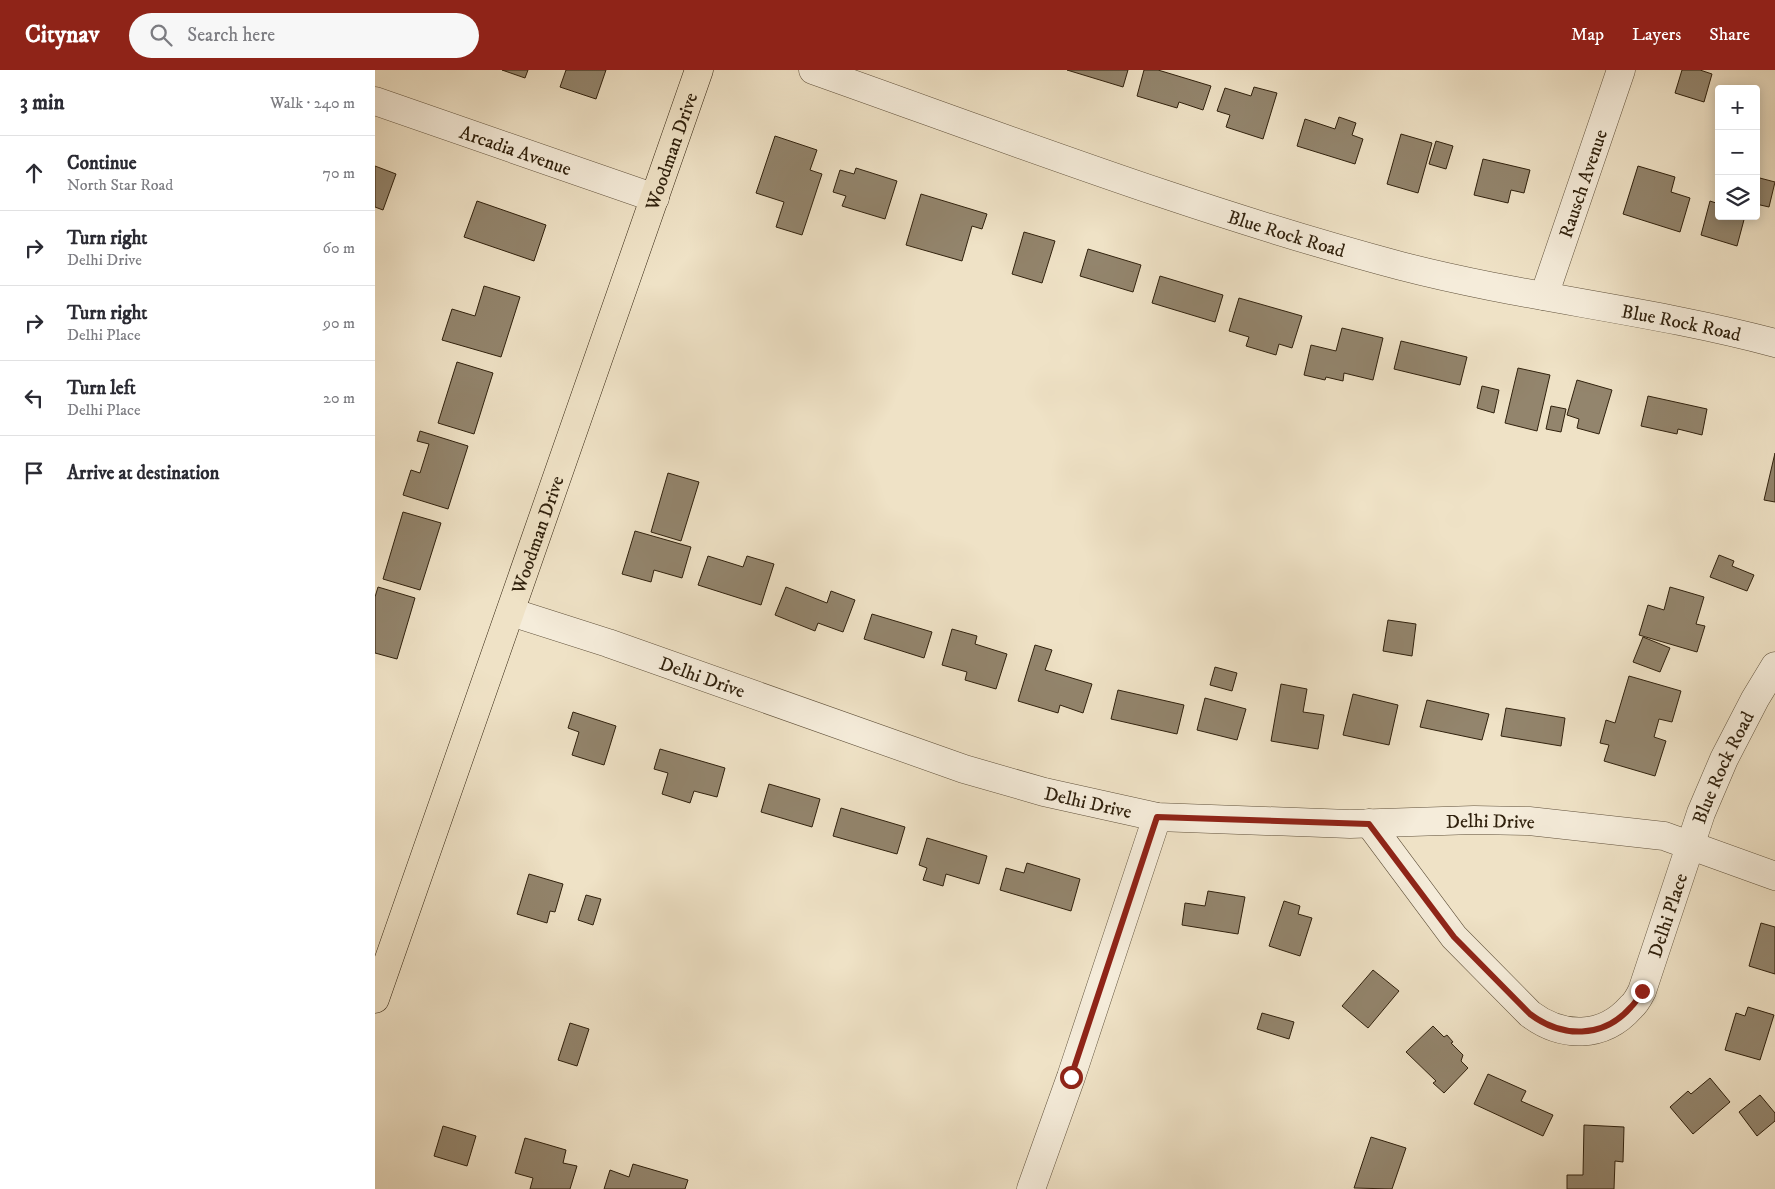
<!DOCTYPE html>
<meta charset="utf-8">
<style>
:root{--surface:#fff;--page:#f7f7f7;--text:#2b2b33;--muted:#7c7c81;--line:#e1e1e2;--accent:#8f2418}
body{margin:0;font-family:"IM FELL DW Pica",serif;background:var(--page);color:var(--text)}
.controls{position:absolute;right:15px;top:15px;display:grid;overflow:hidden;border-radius:5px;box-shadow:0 2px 12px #0003}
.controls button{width:45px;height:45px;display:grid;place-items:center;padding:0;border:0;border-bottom:1px solid var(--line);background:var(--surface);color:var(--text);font:25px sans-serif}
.stop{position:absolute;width:15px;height:15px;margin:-11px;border:4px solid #8f2418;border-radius:50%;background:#fff}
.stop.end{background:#8f2418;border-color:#fff;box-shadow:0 1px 5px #0008}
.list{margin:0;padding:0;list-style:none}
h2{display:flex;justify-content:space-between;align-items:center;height:65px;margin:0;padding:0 20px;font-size:21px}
h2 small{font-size:16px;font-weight:400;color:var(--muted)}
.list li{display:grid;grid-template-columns:32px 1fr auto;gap:15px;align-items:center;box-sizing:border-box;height:75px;padding:0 20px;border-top:1px solid var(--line)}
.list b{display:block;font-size:19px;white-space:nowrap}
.list p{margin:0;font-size:16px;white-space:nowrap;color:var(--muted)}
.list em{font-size:16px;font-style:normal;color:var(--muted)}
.icon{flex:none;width:28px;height:28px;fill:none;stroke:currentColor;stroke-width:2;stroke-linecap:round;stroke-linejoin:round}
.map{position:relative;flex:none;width:1400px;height:1119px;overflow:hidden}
header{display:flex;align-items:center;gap:30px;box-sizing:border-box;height:70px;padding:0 25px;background:var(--accent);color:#fff}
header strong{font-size:24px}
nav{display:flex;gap:28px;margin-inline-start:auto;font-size:18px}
.search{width:350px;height:45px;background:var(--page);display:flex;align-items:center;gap:12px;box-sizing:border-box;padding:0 18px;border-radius:28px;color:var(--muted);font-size:19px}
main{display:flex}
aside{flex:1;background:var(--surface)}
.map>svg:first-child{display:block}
.building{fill:#93856d;stroke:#30210d}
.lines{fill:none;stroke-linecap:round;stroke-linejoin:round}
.minor-casing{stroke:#60513b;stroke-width:29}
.primary-casing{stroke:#30210d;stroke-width:29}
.minor{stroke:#f5ecda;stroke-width:28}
.primary{stroke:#efe2c6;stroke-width:28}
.route{stroke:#8f2418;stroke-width:6}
.labels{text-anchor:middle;stroke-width:5;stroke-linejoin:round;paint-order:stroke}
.street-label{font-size:19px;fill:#30210d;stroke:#f5ecda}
</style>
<header>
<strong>Citynav</strong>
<div class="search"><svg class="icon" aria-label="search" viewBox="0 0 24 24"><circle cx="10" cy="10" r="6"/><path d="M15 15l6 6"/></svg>Search here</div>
<nav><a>Map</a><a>Layers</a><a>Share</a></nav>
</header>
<main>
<aside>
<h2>3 min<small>Walk · 240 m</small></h2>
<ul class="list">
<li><svg class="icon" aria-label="ahead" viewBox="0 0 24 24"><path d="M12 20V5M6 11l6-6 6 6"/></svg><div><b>Continue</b><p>North Star Road</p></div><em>70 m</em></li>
<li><svg class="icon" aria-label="right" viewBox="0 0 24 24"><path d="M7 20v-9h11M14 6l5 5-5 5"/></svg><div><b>Turn right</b><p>Delhi Drive</p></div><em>60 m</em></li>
<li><svg class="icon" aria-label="right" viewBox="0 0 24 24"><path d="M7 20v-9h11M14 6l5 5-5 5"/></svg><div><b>Turn right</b><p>Delhi Place</p></div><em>90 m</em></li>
<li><svg class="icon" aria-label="left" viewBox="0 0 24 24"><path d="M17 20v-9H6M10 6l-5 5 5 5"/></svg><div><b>Turn left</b><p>Delhi Place</p></div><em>20 m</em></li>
<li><svg class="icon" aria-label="arrive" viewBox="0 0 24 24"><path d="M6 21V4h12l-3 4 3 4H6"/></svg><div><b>Arrive at destination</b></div></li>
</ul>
</aside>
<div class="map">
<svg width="1400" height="1119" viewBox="0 0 1400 1119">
<rect width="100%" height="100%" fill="#efe2c6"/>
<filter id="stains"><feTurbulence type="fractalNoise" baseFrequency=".004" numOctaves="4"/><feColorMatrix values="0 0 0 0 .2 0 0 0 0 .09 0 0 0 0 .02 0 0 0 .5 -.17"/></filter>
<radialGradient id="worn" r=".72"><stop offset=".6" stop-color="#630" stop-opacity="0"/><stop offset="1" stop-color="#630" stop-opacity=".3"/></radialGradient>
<!-- building -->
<g class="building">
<polygon points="127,0 153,0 150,8"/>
<polygon points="191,0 231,0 221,29 185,17"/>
<polygon points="692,0 753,0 748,17"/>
<polygon points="769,0 783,0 836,16 828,40 804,32 802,38 762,26"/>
<polygon points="1307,0 1325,0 1337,4 1329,32 1300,23"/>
<polygon points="879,17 902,23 888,69 851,57 855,45 842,41 850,18 876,26"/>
<polygon points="964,47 981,53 977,65 988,69 980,94 922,76 930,49 960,59"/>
<polygon points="1026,64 1057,73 1043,123 1012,114"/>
<polygon points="400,66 442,80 435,100 447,104 427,165 401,157 409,132 381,123"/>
<polygon points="1061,71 1078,76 1071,99 1054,94"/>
<polygon points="1108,89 1155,100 1149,123 1136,120 1133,133 1099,125"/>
<polygon points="0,96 21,104 8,140 0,137"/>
<polygon points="1263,96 1300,107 1296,122 1315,128 1305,162 1248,144"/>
<polygon points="481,98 522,111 510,149 467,136 471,126 458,122 465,100 479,104"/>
<polygon points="1381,107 1400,112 1394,137 1381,134"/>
<polygon points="546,124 612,144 607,159 597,156 587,191 531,175"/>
<polygon points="102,131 171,155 159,191 89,167"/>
<polygon points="1335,131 1344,134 1344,146 1370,146 1362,176 1326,165"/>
<polygon points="649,162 680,171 667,213 637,204"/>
<polygon points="713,179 766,195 758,222 705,206"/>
<polygon points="785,206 848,225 840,252 777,233"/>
<polygon points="109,216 145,227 126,287 67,270 77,239 100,246"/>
<polygon points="864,228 927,246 917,278 904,274 901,285 871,276 874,267 854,261"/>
<polygon points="967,258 1008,268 998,310 969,303 968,311 951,307 950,310 929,305 936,275 961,281"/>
<polygon points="1026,271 1092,287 1085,315 1019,299"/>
<polygon points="82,292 118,303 99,364 63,353"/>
<polygon points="1143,298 1175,305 1162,361 1130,353"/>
<polygon points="1202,310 1237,320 1224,364 1202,358 1204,349 1192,345"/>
<polygon points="1107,316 1124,320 1119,343 1102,338"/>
<polygon points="1273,326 1332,339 1327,365 1303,359 1302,364 1266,356"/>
<polygon points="1176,336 1191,339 1186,362 1171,359"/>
<polygon points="45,361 93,376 73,439 28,425 36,400 45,403 54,374 42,371"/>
<polygon points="1400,383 1400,432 1389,430"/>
<polygon points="293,403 324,412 306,471 276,462"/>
<polygon points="28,442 66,453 45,520 8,509"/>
<polygon points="260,461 316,477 307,508 279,500 276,512 247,504"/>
<polygon points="1344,485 1359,491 1357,496 1379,505 1372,521 1335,507"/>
<polygon points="333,486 368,497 372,486 399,494 386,535 323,515"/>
<polygon points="3,517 40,528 22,589 0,583 0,527"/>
<polygon points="411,517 452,533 456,521 480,530 468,562 443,553 440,561 400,545"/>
<polygon points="1295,517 1329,527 1321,554 1330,556 1322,582 1264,565 1273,535 1289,540"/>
<polygon points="497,544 557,562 549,588 489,569"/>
<polygon points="1013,550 1041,554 1037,586 1008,581"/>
<polygon points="577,559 602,566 600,574 632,584 621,619 590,610 592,602 567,595"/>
<polygon points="1268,567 1295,578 1285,602 1258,592"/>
<polygon points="660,575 677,580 670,600 717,614 708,643 685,635 683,643 643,631"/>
<polygon points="840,597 862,603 857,621 835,615"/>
<polygon points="1254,606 1306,621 1297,652 1284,649 1279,667 1291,671 1280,706 1229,691 1234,675 1225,673 1231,650 1240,653"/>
<polygon points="906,614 932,619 928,642 949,645 943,679 896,671"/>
<polygon points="743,620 809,635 802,664 736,649"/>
<polygon points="978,624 1023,635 1014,675 968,665"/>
<polygon points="830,628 871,639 862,670 822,660"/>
<polygon points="1052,630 1114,644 1107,670 1045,657"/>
<polygon points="1131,638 1190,648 1186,676 1126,666"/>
<polygon points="198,642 241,656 229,695 197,685 204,662 193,658"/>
<polygon points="285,679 350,698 342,727 319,721 315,733 287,724 293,703 279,699"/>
<polygon points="394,714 445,729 437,757 386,742"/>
<polygon points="466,738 530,757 522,784 458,766"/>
<polygon points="552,768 612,786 604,814 571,804 568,816 548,810 552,798 544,795"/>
<polygon points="652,793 705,809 696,841 625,820 631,798 649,803"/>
<polygon points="154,804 188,814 180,842 175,841 172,853 142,844"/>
<polygon points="833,821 870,827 863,864 807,855 810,833 830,836"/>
<polygon points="211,825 226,829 218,855 203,850"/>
<polygon points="909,831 925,836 923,844 937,848 925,886 894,876"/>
<polygon points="1386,853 1400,857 1400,904 1374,896"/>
<polygon points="998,900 1024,921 993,958 967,936"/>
<polygon points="1373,937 1399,945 1385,990 1350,980 1361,943 1370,946"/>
<polygon points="887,943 919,952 914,969 882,959"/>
<polygon points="195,953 214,959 202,996 183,990"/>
<polygon points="1058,956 1069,967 1072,965 1078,972 1076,973 1088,985 1086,991 1093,998 1069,1023 1058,1013 1061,1011 1031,982"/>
<polygon points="1113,1004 1151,1021 1146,1031 1178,1045 1168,1066 1099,1034"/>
<polygon points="1335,1008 1355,1032 1318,1064 1295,1037 1313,1021 1316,1024"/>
<polygon points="1385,1025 1400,1043 1400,1051 1382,1066 1364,1042"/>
<polygon points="1209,1055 1249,1057 1248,1092 1240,1091 1239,1119 1192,1119 1192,1105 1208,1105"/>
<polygon points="68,1056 101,1066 92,1096 59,1086"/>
<polygon points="996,1067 1031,1078 1017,1119 979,1118"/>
<polygon points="150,1068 191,1080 188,1093 202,1096 195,1119 155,1119 158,1108 140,1103"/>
<polygon points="258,1094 313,1110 310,1119 229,1119 235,1100 254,1107"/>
</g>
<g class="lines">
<!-- minor casing -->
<g class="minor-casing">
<g id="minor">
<path id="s1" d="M 438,0 C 633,69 826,143 1026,196 C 1149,228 1277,240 1400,273"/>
<path id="s2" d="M 0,31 L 280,128"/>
<path id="s3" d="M 1169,226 L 1246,0"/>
<path id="s4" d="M 136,542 L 233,573 L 589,699 L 669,722 L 782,747 L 975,754 L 1099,750 L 1154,751 L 1289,766 L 1400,806"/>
<path id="s5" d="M 994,753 L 1079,867 L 1155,944 C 1187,968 1228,969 1256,937 C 1261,933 1264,927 1267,921 L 1326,743 L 1349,689 L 1380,629 L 1400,596"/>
<polyline points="656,1119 696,1007 782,747"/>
</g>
</g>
<!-- primary casing -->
<g class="primary-casing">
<g id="primary">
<path id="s6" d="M 0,929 L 324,0"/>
</g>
</g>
<!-- minor -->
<use href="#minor" class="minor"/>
<!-- primary -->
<use href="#primary" class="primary"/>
</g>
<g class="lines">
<!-- route -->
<path class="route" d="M 696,1007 L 782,747 L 994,754 L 1079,867 L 1155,944 C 1187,968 1228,969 1256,937 C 1260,933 1264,927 1267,921"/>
</g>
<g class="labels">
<!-- street labels -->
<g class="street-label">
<text dy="7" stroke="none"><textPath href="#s2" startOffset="149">Arcadia Avenue</textPath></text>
<text dy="7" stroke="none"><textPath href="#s6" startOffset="898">Woodman Drive</textPath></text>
<text dy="7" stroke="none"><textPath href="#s3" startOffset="119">Rausch Avenue</textPath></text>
<text dy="7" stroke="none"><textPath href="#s1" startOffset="501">Blue Rock Road</textPath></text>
<text dy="7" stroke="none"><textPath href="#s1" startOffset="906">Blue Rock Road</textPath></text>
<text dy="7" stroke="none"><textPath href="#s6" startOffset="492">Woodman Drive</textPath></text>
<text dy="7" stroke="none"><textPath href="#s4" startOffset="202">Delhi Drive</textPath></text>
<text dy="7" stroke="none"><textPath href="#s5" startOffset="620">Blue Rock Road</textPath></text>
<text dy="7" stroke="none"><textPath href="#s4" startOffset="608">Delhi Drive</textPath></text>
<text dy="7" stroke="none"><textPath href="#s4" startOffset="1012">Delhi Drive</textPath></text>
<text dy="7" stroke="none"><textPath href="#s5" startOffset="462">Delhi Place</textPath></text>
</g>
</g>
<rect width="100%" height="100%" filter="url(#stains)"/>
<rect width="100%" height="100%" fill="url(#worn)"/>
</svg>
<div class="controls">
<button>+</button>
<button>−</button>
<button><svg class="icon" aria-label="layers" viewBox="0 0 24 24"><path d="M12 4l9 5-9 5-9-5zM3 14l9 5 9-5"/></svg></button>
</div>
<div class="stop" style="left:696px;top:1007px"></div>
<div class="stop end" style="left:1267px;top:921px"></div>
</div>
</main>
